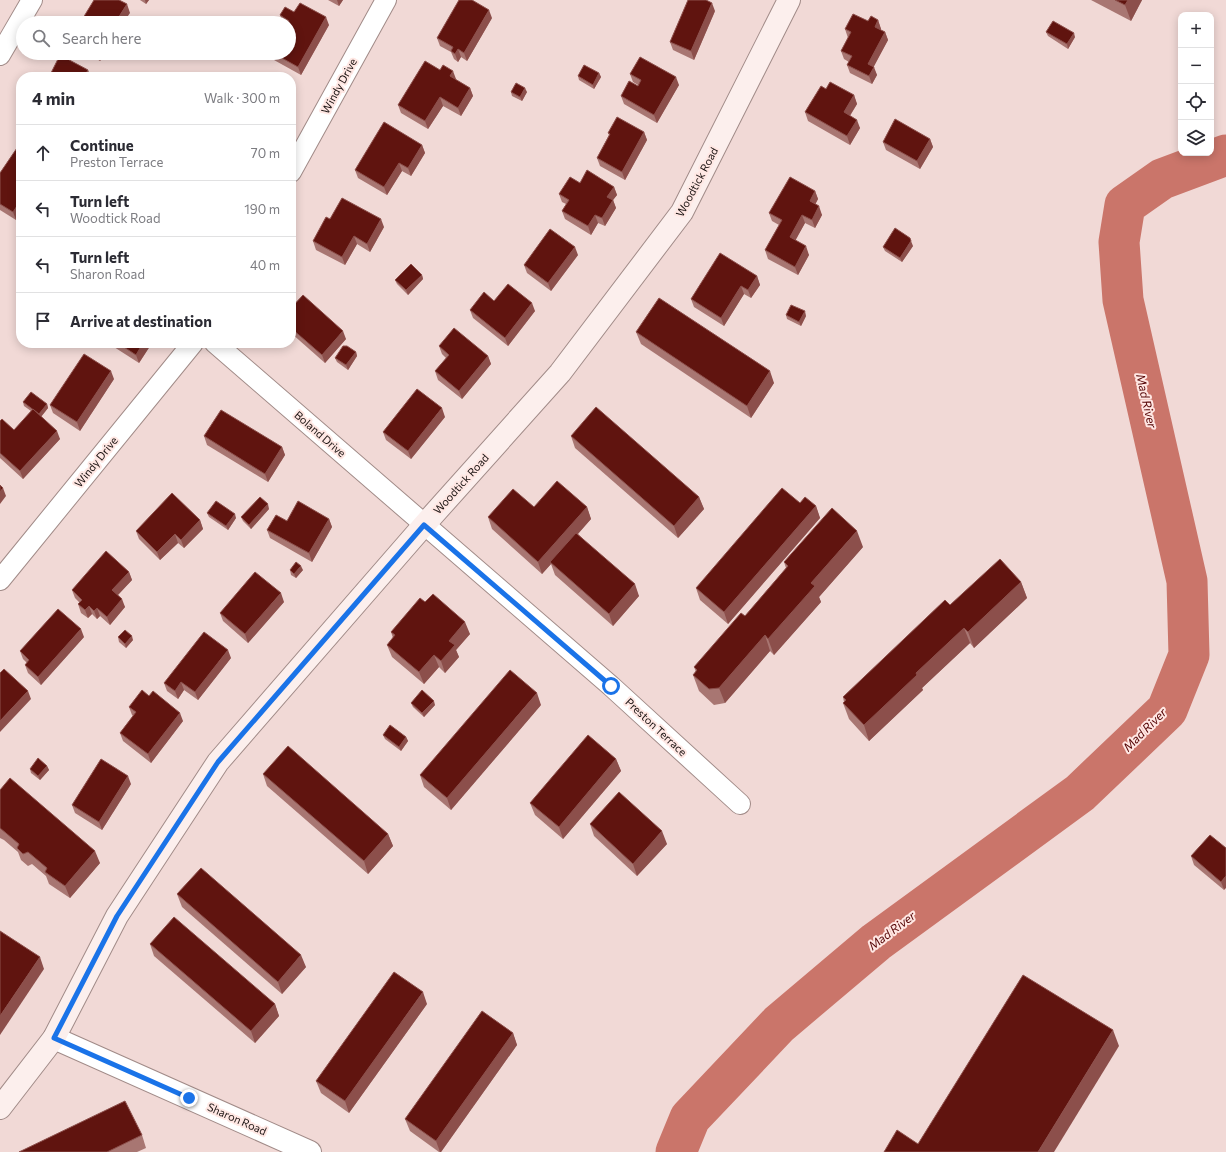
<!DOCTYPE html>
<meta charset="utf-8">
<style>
:root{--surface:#fff;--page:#f2f2f3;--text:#2b2b33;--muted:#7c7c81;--line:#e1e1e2}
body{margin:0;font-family:Commissioner,sans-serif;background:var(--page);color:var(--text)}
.controls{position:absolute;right:12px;top:12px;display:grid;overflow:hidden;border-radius:8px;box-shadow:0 2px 10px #0003}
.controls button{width:36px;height:36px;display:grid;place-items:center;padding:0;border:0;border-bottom:1px solid var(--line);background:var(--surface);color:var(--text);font:20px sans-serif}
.stop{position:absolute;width:12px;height:12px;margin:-9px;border:3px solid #1a73e8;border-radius:50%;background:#fff}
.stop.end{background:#1a73e8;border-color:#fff;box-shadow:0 1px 4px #0008}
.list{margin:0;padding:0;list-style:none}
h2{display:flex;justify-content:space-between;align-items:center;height:52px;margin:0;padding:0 16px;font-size:17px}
h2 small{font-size:13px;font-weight:400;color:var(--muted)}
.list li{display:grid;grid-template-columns:26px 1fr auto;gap:12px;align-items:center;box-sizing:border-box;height:56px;padding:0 16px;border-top:1px solid var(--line)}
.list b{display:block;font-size:15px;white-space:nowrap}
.list p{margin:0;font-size:13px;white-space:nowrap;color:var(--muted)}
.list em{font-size:13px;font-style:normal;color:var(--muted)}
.icon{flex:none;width:22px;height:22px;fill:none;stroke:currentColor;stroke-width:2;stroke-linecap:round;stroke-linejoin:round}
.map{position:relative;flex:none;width:1226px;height:1152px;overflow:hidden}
.search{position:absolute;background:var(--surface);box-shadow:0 2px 10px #0003;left:16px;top:16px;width:280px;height:44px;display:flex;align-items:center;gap:10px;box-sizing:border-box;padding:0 14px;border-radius:22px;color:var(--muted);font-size:15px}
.panel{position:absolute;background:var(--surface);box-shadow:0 2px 10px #0003;left:16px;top:72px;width:280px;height:276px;border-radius:16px}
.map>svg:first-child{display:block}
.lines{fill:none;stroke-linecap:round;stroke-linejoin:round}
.river{stroke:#ca756a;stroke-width:41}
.minor-casing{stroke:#a18b88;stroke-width:22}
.tertiary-casing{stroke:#a18b88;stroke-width:24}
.secondary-casing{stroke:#a18b88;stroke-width:24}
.minor{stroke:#fff;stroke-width:20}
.tertiary{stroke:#fff;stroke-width:22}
.secondary{stroke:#fcefed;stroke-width:22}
.wall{fill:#a87672}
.shaded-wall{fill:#8c4f4b}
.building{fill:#60140f;stroke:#8c4f4b}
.route{stroke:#1a73e8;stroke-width:5}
.labels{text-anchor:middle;stroke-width:4;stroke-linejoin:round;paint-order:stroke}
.street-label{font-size:11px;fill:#1b1312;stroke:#ffe7e3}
.water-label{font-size:12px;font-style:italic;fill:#540303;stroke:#ffe7e3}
</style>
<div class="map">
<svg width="1226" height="1152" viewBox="0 0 1226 1152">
<rect width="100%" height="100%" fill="#f1d9d6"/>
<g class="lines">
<!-- river -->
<polyline class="river" points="676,1152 690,1118 779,1024 876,942 1080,793 1167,710 1189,655 1187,581 1123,300 1119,242 1125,205 1162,179 1226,155"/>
<!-- minor casing -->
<g class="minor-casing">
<g id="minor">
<polyline points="0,55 32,0"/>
<polyline points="291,172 386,0"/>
<polyline points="215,343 611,686 740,804"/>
<polyline points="0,580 193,343"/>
</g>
</g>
<!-- tertiary casing -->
<g class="tertiary-casing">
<polyline id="tertiary" points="54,1038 310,1152"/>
</g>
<!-- secondary casing -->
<g class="secondary-casing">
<polyline id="secondary" points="0,1108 54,1038 117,916 218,762 424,525 560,373 682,212 789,0"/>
</g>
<!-- minor -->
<use href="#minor" class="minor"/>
<!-- tertiary -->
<use href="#tertiary" class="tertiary"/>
<!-- secondary -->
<use href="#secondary" class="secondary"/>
</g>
<!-- wall -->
<g class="wall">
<polygon points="140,0 149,0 146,4"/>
<polygon points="328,0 343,0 339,6"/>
<polygon points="1091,0 1142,0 1131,21"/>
<polygon points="715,11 694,60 673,50 670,42"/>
<polygon points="294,12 329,25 301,75 274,60 272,53 289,53 289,23 283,23 280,15"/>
<polygon points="492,18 467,61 461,57 458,62 454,59 451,52 440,46 437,38"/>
<polygon points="878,20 881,29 880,30 885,32 888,40 873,67 877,75 872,84 850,73 847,65 849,62 844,59 841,51 848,38 845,29 868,21"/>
<polygon points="1046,32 1075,37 1068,49 1048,36"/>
<polygon points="87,53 105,53 100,61"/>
<polygon points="440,70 456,79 456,80 470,88 473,96 461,116 443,106 428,129 401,113 398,105"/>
<polygon points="599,73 601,77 594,89 579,80 578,76"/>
<polygon points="630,74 679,85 657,123 624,104 621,96 638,86 638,85 633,82"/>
<polygon points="826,89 854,95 857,104 850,116 860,128 850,145 808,121 805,112"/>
<polygon points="511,92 527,92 522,101 512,96"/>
<polygon points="644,132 647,140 625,180 600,166 597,158 609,135 608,133"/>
<polygon points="930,139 933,147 920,169 886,150 883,142"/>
<polygon points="422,145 425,153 411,176 402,171 387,195 358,178 355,170"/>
<polygon points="21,146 21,212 16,220 0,210 0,173"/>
<polygon points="580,183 614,187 617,195 613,200 616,208 605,226 598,223 591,235 565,219 562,211 566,204 562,202 559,194"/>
<polygon points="815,191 818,199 815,204 822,215 815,228 805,223 795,240 809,255 798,275 768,259 765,250 779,225 772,221 769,213"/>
<polygon points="330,219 384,227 370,252 357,244 345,265 316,250 313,241"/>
<polygon points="913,246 902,262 885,251 883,247"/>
<polygon points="578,255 551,291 527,273 524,265"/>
<polygon points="422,275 423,279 408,295 397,284 395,280"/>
<polygon points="757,276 760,285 751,298 744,294 724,326 694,307 691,299"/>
<polygon points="494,301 535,311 508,346 473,318 470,310"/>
<polygon points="291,308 346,339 325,363 291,333"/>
<polygon points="786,315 806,316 801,326 787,319"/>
<polygon points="636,332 774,383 751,418 641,344"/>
<polygon points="113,343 152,343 139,363 114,347"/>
<polygon points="439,346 488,356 491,364 462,399 438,380 435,371 446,358 442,354"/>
<polygon points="356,352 357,356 348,370 337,362 335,358"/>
<polygon points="114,379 80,431 53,413 50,405"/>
<polygon points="23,402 47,404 48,408 41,417 60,439 23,479 0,458 0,421 14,430 31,411 24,406"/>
<polygon points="445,417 411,459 386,440 383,432"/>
<polygon points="204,436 282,447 285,455 268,482 207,445"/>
<polygon points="571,436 699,497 704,509 678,538 575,448"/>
<polygon points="800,503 816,506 820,518 728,624 700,600 696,588"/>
<polygon points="534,507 587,507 591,519 578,534 639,596 613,626 555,575 551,564 542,574 492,529 488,517"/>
<polygon points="269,509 251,529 243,521 241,517"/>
<polygon points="207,513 236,518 228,530 209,517"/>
<polygon points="329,519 332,527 312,562 270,538 267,530 287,521"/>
<polygon points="200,520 203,529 184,548 178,543 160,560 139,539 136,531"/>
<polygon points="863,547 819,597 821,602 774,655 770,651 725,703 714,705 699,691 693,675 696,672 694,667 745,616 786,568 784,562"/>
<polygon points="290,570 303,570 296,578 291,575"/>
<polygon points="129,572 132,580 118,595 125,607 110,625 100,616 97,619 92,614 88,618 81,613 78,604 80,603 75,598 72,590"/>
<polygon points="1021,582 1027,598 974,648 970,643 922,688 923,690 869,741 849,719 843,703 844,702 843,697 950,605"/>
<polygon points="284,602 248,643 223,621 220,613"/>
<polygon points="425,602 470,634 456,650 459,657 445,673 439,667 424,684 392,657 387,645 393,638 391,632"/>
<polygon points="84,637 41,685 28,673 25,665 27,663 23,659 20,651"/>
<polygon points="118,637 133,640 126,648 119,642"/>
<polygon points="231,658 198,700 184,690 178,699 167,691 164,683"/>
<polygon points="411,703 435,705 424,717 413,707"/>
<polygon points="541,705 451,810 424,787 420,775"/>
<polygon points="129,707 183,721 151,763 123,741 120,733 133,716 132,715"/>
<polygon points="383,735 406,737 408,741 401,751 385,739"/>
<polygon points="616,759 621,771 563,839 535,815 530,803"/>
<polygon points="47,766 49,770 40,780 31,773 30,769"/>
<polygon points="263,774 388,834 393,846 368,874 267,786"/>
<polygon points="131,784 102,830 75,813 72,805"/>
<polygon points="0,790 100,863 70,898 49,884 46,876 32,864 28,866 21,860 18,852 4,840 0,838"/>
<polygon points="590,824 667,844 637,876 594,836"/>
<polygon points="1210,835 1224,890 1194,865 1191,856"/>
<polygon points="177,894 306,967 282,994 182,907"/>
<polygon points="150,944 275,1004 279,1016 255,1043 154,956"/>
<polygon points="427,1004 349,1113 321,1093 316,1081"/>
<polygon points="513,1033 517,1045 441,1152 439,1152 410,1131 405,1119"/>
<polygon points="142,1135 146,1148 137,1152 19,1152"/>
</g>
<!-- shaded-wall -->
<g class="shaded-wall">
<polygon points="145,0 149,0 146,4"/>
<polygon points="337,0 343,0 339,6"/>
<polygon points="1128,0 1142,0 1131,21 1125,5"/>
<polygon points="712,3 715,11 694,60 691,51"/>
<polygon points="127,4 130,13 123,23 115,23"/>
<polygon points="489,10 492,18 467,61 464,53"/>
<polygon points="326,17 329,25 301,75 298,67"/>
<polygon points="878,20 881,29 878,35 875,27"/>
<polygon points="885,32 888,40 871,72 868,64"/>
<polygon points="1074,33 1075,37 1068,49 1067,44"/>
<polygon points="458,49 461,57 458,62 455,54"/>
<polygon points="97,53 105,53 100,61"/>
<polygon points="874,67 877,75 872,84 869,76"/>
<polygon points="88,70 91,77 84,77"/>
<polygon points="453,71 456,79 453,84 450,76"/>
<polygon points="599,73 601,77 594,89 593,85"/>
<polygon points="676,77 679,85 657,123 654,115"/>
<polygon points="470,88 473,96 461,116 458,108"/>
<polygon points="525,88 527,92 522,101 520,97"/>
<polygon points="854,95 857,104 847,120 844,112"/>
<polygon points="440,97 443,106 428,129 425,121"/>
<polygon points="857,120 860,128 850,145 847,136"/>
<polygon points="644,132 647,140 625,180 622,172"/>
<polygon points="930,139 933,147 920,169 917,161"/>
<polygon points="422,145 425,153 411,176 408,168"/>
<polygon points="399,163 402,171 387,195 384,187"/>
<polygon points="614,187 617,195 613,200 616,208 605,226 602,218 607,197"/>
<polygon points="815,191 818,199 813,209 810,201"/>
<polygon points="21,200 21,212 16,220 13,212"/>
<polygon points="819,206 822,215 815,228 812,220"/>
<polygon points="595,215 598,223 591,235 588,226"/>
<polygon points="802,215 805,223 793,245 790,237"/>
<polygon points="381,219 384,227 370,252 367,244"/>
<polygon points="354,236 357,244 345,265 342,257"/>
<polygon points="911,241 913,246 902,262 900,258"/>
<polygon points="806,246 809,255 798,275 795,267"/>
<polygon points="575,247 578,255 551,291 548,283"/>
<polygon points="422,275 423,279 408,295 406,290"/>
<polygon points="757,276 760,285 751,298 748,290"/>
<polygon points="741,286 744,294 724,326 721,318"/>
<polygon points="532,303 535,311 508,346 505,338"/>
<polygon points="805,311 806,316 801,326 799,322"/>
<polygon points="343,331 346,339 325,363 322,355"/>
<polygon points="143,343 152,343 139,363 136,355"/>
<polygon points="356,352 357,356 348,370 346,365"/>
<polygon points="488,356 491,364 462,399 459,391"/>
<polygon points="111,371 114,379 80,431 77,422"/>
<polygon points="770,371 774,383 751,418 747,406"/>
<polygon points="47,404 48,408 40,418 39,414"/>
<polygon points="442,408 445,417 411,459 408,451"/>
<polygon points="57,431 60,439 23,479 20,471"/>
<polygon points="282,447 285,455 268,482 265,474"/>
<polygon points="3,488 6,496 0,504 0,492"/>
<polygon points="699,497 704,509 678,538 674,526"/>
<polygon points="268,504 269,509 251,529 249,525"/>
<polygon points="816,506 820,518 728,624 724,612"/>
<polygon points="587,507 591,519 552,563 550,562 551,564 542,574 538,562"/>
<polygon points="235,514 236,518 228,530 226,526"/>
<polygon points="329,519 332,527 312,562 309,553"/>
<polygon points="200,520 203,529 184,548 181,540"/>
<polygon points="857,531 863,547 819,597 821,602 774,655 768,639 811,583"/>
<polygon points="175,534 178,543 160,560 157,552"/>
<polygon points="301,566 303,570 296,578 294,574"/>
<polygon points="129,572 132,580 115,598 112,590"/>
<polygon points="1021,582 1027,598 974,648 968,632"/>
<polygon points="635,584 639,596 613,626 609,614"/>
<polygon points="281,593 284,602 248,643 245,634"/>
<polygon points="122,599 125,607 110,625 107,617"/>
<polygon points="89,606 92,614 88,618 85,610"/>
<polygon points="97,608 100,616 97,619 94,611"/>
<polygon points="465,622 470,634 456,650 459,657 445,673 441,661 449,641"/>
<polygon points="964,628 970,643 922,688 923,690 869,741 864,725 916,673"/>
<polygon points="81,629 84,637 41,685 38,677"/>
<polygon points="765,635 770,651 725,703 719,688"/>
<polygon points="132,636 133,640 126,648 125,644"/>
<polygon points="228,650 231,658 198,700 195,692"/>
<polygon points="434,655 439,667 424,684 419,672"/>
<polygon points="181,682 184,690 178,699 175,691"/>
<polygon points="28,691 31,699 0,732 0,721"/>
<polygon points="537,693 541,705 451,810 447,798"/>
<polygon points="434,701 435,705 424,717 422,713"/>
<polygon points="180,713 183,721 151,763 148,754"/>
<polygon points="406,737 408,741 401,751 399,747"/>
<polygon points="616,759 621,771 563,839 559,827"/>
<polygon points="47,766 49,770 40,780 38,776"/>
<polygon points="128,776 131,784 102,830 99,822"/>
<polygon points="662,831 667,844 637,876 633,864"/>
<polygon points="388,834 393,846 368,874 364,861"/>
<polygon points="95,851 100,863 70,898 65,886"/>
<polygon points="1226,876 1226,888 1224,890 1221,882"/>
<polygon points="301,955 306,967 282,994 278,982"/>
<polygon points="40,957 44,969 0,1035 0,1016"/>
<polygon points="423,992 427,1004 349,1113 345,1101"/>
<polygon points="275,1004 279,1016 255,1043 251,1031"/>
<polygon points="1113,1030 1119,1046 1054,1152 1038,1152"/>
<polygon points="513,1033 517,1045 441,1152 440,1152 436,1141"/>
</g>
<!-- building -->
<g class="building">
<polygon points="94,0 119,0 127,4 115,23 80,23"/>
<polygon points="459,0 472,0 489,10 464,53 458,49 455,54 451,51 453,47 437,38"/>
<polygon points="688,0 706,0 712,3 691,51 670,42"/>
<polygon points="1115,0 1128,0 1125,5"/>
<polygon points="300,3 326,17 298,67 273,53 289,53 289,23 288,23 289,21 280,15 285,7 294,12"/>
<polygon points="853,14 868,21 871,16 878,20 875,27 885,32 868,64 874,67 869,76 847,65 852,56 841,51 851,32 845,29"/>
<polygon points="1053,21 1074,33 1067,44 1046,32"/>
<polygon points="60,55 88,70 84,77 49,77"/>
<polygon points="640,57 676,77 654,115 621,96 629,81 638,86 641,80 630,74"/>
<polygon points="425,61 440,70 443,65 453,71 450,76 470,88 458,108 440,97 425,121 398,105"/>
<polygon points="584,65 599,73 593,85 578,76"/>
<polygon points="830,82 854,95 844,112 857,120 847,136 805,112 821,86 826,89"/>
<polygon points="516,83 525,88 520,97 511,92"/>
<polygon points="617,117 644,132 622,172 597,158 610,134 608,133"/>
<polygon points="895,119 930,139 917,161 883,142"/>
<polygon points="384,122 422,145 408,168 399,163 384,187 355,170"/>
<polygon points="19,145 21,146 21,200 13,212 0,204 0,173"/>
<polygon points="587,170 614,187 607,197 613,200 602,218 595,215 588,226 562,211 569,200 559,194 570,177 580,183"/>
<polygon points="790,177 815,191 810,201 819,206 812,220 802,215 790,237 806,246 795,267 765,250 782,220 769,213"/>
<polygon points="342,198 381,219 367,244 354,236 342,257 313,241 326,217 330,219"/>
<polygon points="895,228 910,238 911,241 900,258 883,247"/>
<polygon points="550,229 575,247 548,283 524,265"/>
<polygon points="720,253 757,276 748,290 741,286 721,318 691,299"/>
<polygon points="411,264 422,275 406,290 395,280"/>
<polygon points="508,284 532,303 505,338 470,310 484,292 494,301"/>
<polygon points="303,295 343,331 322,355 291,328 291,308"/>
<polygon points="659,298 770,371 747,406 636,332"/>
<polygon points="791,305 805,311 799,322 786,315"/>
<polygon points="454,328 488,356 459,391 435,371 449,355 439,346"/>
<polygon points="118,343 143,343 136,355"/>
<polygon points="343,346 347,346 356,352 346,365 335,358"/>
<polygon points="84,354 111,371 77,422 50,405"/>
<polygon points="417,389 442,408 408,451 383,432"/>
<polygon points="31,392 47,404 39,414 23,402"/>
<polygon points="596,407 699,497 674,526 571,436"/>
<polygon points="33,409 57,431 20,471 0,453 0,421 2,419 14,430"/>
<polygon points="221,410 282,447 265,474 204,436"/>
<polygon points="557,481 587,507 538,562 488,517 513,489 534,507"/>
<polygon points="0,485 3,488 0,492"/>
<polygon points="782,488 800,503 805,497 816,506 724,612 696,588"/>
<polygon points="172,493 200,520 181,540 175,534 157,552 136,531"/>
<polygon points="260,497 268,504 249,525 241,517"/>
<polygon points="216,501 235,514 226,526 207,513"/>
<polygon points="298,501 329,519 309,553 267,530 276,515 287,521"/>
<polygon points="832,508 857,531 811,583 815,586 768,639 765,635 719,688 709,689 693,675 697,670 694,667 741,613 745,616 788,566 784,562"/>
<polygon points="576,533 635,584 609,614 550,562"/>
<polygon points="106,551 129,572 112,590 122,599 107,617 97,608 94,611 89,606 85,610 78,604 82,600 72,590"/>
<polygon points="1000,559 1021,582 968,632 964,628 916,673 917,675 864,725 843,703 846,700 843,697 945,600 950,605"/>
<polygon points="296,562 301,566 294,574 290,570"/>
<polygon points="255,572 281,593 245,634 220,613"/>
<polygon points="433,594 465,622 449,641 455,645 441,661 434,655 419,672 387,645 395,635 391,632 420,598 425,602"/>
<polygon points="58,609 81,629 38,677 25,665 29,660 20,651"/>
<polygon points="125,630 132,636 125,644 118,637"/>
<polygon points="204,632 228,650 195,692 181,682 175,691 164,683"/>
<polygon points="4,669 28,691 0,721 0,673"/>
<polygon points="510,670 537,693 447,798 420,775"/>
<polygon points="142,690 149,696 153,691 180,713 148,754 120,733 136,712 129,707"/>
<polygon points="422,690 434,701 422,713 411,703"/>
<polygon points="390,725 406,737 399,747 383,735"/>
<polygon points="588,735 616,759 559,827 530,803"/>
<polygon points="288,746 388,834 364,861 263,774"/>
<polygon points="38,758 47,766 38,776 30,769"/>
<polygon points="101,759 128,776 99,822 72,805"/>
<polygon points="10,778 95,851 65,886 45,872 47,868 28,852 23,854 17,848 19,844 0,828 0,790"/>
<polygon points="619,792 662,831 633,864 590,824"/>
<polygon points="1210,835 1226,848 1226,876 1221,882 1191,856"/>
<polygon points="201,868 301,955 278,982 177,894"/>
<polygon points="174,917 275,1004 251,1031 150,944"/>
<polygon points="0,931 40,957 0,1016"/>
<polygon points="394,972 423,992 345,1101 316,1081"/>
<polygon points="1023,975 1113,1030 1038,1152 884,1152 897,1130 918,1144"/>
<polygon points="482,1011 513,1033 436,1141 405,1119"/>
<polygon points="125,1101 142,1135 107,1152 19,1152"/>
</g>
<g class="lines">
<!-- route -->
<polyline class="route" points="189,1098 54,1038 117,916 218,762 424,525 611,686"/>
</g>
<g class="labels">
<!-- street labels -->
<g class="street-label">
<text transform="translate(339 86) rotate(-61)" y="4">Windy Drive</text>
<text transform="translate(697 182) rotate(-62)" y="4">Woodtick Road</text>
<text transform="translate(320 434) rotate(41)" y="4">Boland Drive</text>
<text transform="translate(96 462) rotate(-51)" y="4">Windy Drive</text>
<text transform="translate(461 484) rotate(-48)" y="4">Woodtick Road</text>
<text transform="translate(656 727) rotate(43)" y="4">Preston Terrace</text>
<text transform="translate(237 1119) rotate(24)" y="4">Sharon Road</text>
</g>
<!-- water labels -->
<g class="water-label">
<text transform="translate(1146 401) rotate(77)" y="4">Mad River</text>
<text transform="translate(1145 730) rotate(-45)" y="4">Mad River</text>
<text transform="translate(892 931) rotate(-37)" y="4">Mad River</text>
</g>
</g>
</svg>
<div class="controls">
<button>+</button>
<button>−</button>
<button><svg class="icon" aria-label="locate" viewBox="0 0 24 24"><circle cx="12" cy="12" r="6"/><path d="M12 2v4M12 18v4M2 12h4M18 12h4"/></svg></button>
<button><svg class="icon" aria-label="layers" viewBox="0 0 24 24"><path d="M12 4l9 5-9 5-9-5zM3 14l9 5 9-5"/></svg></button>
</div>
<div class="stop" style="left:611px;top:686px"></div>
<div class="stop end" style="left:189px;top:1098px"></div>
<div class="search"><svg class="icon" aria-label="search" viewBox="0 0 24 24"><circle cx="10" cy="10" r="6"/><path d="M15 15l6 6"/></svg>Search here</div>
<section class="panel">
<h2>4 min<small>Walk · 300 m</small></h2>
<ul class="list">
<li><svg class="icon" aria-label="ahead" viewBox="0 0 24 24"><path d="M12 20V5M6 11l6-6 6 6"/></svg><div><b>Continue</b><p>Preston Terrace</p></div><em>70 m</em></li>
<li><svg class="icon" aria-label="left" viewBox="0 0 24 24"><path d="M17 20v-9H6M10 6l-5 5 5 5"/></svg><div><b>Turn left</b><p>Woodtick Road</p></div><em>190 m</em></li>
<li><svg class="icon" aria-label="left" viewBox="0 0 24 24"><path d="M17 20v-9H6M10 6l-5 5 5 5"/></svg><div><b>Turn left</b><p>Sharon Road</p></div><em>40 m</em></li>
<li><svg class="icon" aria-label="arrive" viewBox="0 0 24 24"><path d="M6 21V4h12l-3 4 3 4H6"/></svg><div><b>Arrive at destination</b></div></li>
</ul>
</section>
</div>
